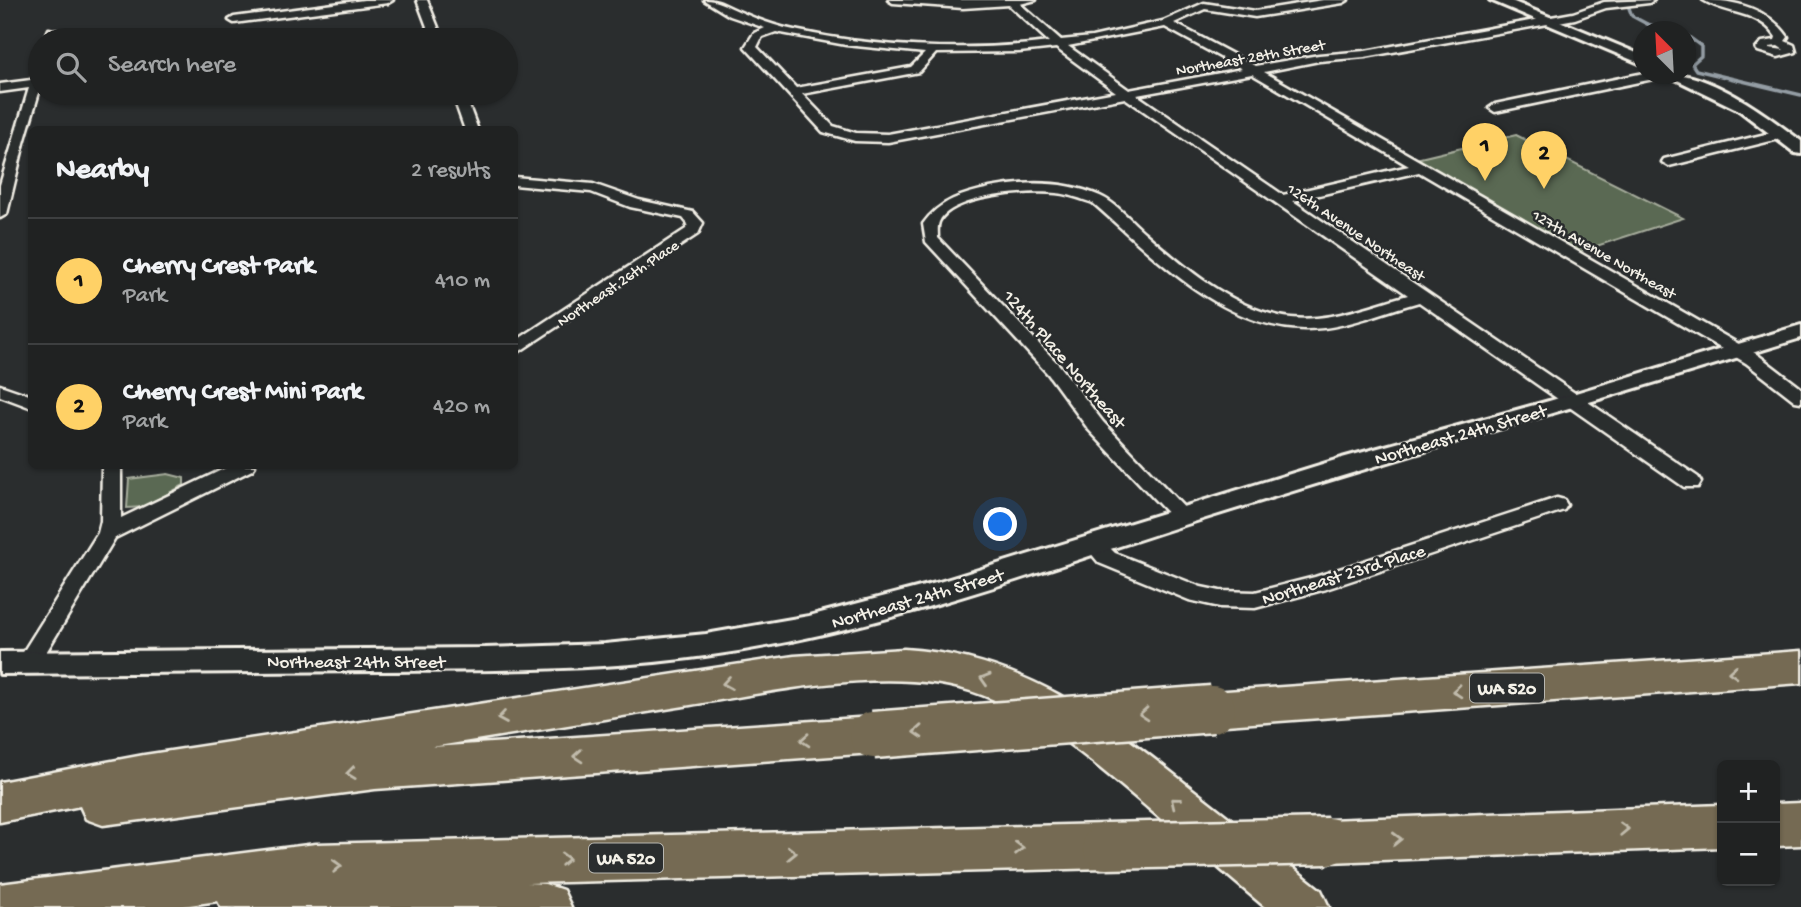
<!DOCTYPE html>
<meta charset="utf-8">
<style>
:root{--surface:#202222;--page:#282a2a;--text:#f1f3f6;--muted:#a2a4a5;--line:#3d3f40;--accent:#ffd166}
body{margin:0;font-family:"Gochi Hand",sans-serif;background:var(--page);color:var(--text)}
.controls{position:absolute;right:21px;bottom:21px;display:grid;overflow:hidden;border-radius:10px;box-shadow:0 2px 5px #0004}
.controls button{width:63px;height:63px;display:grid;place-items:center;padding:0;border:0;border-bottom:2px solid var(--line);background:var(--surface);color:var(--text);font:35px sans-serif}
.compass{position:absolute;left:1633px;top:21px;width:63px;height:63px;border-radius:50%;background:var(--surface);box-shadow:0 2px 5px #0004;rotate:336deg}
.you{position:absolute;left:1001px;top:525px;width:24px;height:24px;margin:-18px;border:5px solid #fff;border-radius:50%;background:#1a73e8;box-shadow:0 0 0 10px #1a73e833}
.badge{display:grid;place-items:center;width:46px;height:46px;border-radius:50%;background:var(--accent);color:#111;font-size:23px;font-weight:700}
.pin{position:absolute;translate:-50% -58px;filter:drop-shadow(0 2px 4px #0008)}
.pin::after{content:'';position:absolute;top:37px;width:24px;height:21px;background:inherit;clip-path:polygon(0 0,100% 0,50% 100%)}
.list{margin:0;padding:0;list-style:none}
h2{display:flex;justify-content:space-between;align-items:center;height:91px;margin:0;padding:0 28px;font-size:30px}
h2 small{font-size:23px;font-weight:400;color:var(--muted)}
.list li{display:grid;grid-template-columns:46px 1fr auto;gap:21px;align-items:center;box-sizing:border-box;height:126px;padding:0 28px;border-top:2px solid var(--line)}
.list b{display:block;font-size:26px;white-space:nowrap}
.list p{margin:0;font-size:23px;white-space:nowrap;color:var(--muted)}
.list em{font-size:23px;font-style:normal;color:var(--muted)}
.icon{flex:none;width:38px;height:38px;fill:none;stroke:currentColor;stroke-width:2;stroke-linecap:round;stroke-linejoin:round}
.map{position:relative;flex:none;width:1801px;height:907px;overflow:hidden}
.search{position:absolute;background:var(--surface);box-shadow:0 2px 5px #0004;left:28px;top:28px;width:490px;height:77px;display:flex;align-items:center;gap:18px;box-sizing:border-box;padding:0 24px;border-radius:38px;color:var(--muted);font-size:26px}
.panel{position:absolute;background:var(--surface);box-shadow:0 2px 5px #0004;left:28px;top:126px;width:490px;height:343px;border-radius:10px}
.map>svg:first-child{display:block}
.green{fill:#5a6952;stroke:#a7ad9d;stroke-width:2}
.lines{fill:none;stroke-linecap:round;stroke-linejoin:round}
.stream{stroke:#949da4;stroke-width:3.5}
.minor-casing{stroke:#f4f1e8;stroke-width:5}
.tertiary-casing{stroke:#f4f1e8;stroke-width:6}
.motorway-casing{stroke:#f4f1e8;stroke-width:5}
.minor{fill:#2a2d2e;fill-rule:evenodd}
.tertiary{fill:#2a2d2e;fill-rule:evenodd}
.motorway{fill:#756b52;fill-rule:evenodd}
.motorway-bridge-casing{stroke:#f4f1e8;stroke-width:51;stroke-linecap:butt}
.motorway-bridge{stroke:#756b52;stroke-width:46}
.oneway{stroke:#c1bbac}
.labels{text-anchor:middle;stroke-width:5;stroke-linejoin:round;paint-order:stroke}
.far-street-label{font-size:16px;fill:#f4f1e8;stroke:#2a2d2e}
.shield{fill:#2a2d2e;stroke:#b7b6b0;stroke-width:2}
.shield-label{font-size:18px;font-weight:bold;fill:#f4f1e8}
.street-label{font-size:19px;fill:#f4f1e8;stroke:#2a2d2e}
</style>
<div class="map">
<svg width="1801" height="907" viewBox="0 0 1801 907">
<rect width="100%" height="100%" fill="#2a2d2e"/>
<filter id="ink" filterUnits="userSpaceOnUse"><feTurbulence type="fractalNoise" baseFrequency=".0143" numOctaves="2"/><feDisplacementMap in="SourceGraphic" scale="14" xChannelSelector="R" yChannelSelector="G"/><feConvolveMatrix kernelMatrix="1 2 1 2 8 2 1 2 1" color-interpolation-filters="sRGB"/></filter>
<g filter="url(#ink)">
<!-- green -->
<g class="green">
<polygon points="1516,135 1683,218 1575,253 1412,160"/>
<polygon points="168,474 184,478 184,485 144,507 127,508 129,479"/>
</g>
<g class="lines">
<!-- stream -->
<g class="stream">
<polyline points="1629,8 1632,16 1647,24 1676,32"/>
<polyline points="1686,35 1701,46 1701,56 1692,64 1696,70 1801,95"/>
</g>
<!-- minor casing -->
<g class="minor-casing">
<g id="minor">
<polygon points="364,0 393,0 388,3 234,23 229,20 234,17"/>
<polygon points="417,0 427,0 443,40 432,40"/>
<path d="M 704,0 C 718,0 726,6 738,11 C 756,19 775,26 794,30 C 876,48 965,52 1049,42 L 1009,5 L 963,8 L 893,3 L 888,0 L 1036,0 L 1020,4 L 1061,40 L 1092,37 L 1163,21 L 1204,3 L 1255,11 L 1323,0 L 1348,0 L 1343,3 L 1255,17 L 1205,9 L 1174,23 L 1255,66 L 1319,55 L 1365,51 L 1573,13 L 1604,2 L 1654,0 L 1649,3 L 1606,8 L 1575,19 L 1365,57 L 1319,61 L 1264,72 L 1758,355 L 1801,388 L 1801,402 L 1795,401 L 1746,363 L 1419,172 L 1293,201 L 1698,477 L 1701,482 L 1698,487 L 1684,487 L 1419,302 C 1382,312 1342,330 1304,329 C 1219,327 1153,255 1093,203 C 1081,199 1069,194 1056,193 C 1031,190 951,195 939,222 C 937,227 938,233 938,238 L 1060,366 L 1103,422 L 1193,517 L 1190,522 L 1176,522 L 1089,430 L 1048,374 L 926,242 L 923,224 C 940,200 963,194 990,188 C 1026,181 1066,181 1100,196 C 1116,203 1131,221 1145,233 C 1183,266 1228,305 1279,316 C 1322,326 1367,306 1408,295 L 1125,98 L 888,142 L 855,141 L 823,132 L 745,47 L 754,33 L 765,28 L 730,16 ZM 1165,27 L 1242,69 L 1129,90 L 1068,46 ZM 776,32 L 846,45 L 925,53 L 911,67 L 796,88 L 757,47 L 762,37 ZM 1056,48 L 1116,92 L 888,134 L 856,133 L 833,126 L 802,94 L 919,72 L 936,53 L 1019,52 ZM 1252,74 L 1409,166 L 1283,195 L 1137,95 Z"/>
<path d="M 1703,0 C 1735,0 1769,9 1788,37 L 1785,41 L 1794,45 L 1796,52 L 1778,57 L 1758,51 L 1756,49 L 1762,42 L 1775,40 L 1776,37 C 1759,10 1726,15 1703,0 ZM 1778,46 L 1784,50 L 1769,48 L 1769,47 Z"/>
<polygon points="49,29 59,31 55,40 44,40"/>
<polygon points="40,68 40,89 24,143 7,214 0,218 0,185 29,88 0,92 0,84 31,80 36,69"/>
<polygon points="1644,73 1664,74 1658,78 1495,112 1489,108 1495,104"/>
<polygon points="452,93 464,93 478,130 465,130"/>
<polygon points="1782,130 1789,134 1787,137 1669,166 1662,162 1664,159"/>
<polygon points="514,177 593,184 639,200 693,212 703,223 698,234 514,355 514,342 686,229 688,224 683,218 630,207 591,192 514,185"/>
<polygon points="0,385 32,396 32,408 0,396"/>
<polygon points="102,466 121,466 121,518 230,466 255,466 252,470 115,538 36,669 28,672 20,669 16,663 20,657 98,533 101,521"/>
<polygon points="1557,498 1564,500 1567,505 1564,510 1326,589 1255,608 1220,607 1189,600 1099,563 1084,545 1088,540 1095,538 1102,540 1115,553 1201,587 1220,591 1255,592 1315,577"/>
</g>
</g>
<!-- tertiary casing -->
<g class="tertiary-casing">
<g id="tertiary">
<polygon points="1490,0 1509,0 1644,56 1644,65"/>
<path d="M 1665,74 C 1707,70 1768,116 1801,141 L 1801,154 L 1795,153 L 1739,110 Z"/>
<path d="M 1801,325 L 1801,338 C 1603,399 1403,456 1206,518 C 1042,570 876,633 705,656 C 598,671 489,670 381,671 C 254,672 127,673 0,674 L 0,652 L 485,648 L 605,644 L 706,634 L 809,616 L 936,583 L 1342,458 L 1549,401 Z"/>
</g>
</g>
<!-- motorway casing -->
<g class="motorway-casing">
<g id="motorway">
<path d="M 904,649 C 1022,656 1102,717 1191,788 C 1235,822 1278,856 1321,890 L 1329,907 L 1265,907 C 1226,874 1187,841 1148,808 C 1097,765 1045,719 982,695 C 896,662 767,693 678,707 C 596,720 514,734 432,747 L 873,717 L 889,722 L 895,735 L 889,748 L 873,753 L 375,789 L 103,825 L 86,819 L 80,806 L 0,822 L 0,782 L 144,755 L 794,656 Z"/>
<polygon points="1801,651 1801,683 1212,726 1196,721 1190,709 1196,697 1212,692"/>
<polygon points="1801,803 1801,845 1775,846 1775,804"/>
<polygon points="1722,805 1722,847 1328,862 1311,856 1304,841 1311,826 1328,820"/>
<polygon points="1106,824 1123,831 1130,846 1123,861 1106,868 527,883 545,884 563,890 571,907 221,907 218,901 175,907 0,907 0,884 316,844"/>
</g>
</g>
<!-- minor -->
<use href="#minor" class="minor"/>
<!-- tertiary -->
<use href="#tertiary" class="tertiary"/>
<!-- motorway -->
<use href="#motorway" class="motorway"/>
<!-- motorway-bridge casing -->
<g class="motorway-bridge-casing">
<g id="motorway-bridge">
<polyline points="873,735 1212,709"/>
<polyline points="1106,846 1328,841"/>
</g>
</g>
<!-- motorway-bridge -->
<use href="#motorway-bridge" class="motorway-bridge"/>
</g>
<!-- one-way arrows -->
<defs><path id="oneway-chevron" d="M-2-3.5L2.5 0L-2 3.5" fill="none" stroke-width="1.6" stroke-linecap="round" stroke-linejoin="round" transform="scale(1.75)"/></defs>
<g class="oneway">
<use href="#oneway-chevron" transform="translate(1733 672) rotate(176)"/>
<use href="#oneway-chevron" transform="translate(985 679) rotate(-163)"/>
<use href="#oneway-chevron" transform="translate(727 683) rotate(171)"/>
<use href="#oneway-chevron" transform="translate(1457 691) rotate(176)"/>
<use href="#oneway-chevron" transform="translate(1144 714) rotate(176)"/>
<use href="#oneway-chevron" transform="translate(502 718) rotate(171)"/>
<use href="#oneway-chevron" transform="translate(918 732) rotate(176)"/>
<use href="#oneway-chevron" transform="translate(805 740) rotate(176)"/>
<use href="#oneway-chevron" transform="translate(578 756) rotate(176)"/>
<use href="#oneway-chevron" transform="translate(351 773) rotate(173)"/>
<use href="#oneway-chevron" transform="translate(1175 802) rotate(-141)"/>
<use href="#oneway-chevron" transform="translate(1624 829) rotate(-2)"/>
<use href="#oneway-chevron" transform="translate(1397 839) rotate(-2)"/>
<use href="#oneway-chevron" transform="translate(1019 848) rotate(-1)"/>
<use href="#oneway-chevron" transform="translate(792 853) rotate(-1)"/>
<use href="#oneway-chevron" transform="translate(565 859) rotate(-2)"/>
<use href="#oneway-chevron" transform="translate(337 866) rotate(-2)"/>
</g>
</g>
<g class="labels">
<!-- far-street labels -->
<g class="far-street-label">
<text transform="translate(1250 56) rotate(-10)" y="6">Northeast 28th Street</text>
<text transform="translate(1357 231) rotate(34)" y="6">126th Avenue Northeast</text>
<text transform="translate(1605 253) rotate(30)" y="6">127th Avenue Northeast</text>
<text transform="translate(617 282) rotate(-34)" y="6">Northeast 26th Place</text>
</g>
<!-- shield labels -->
<g class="shield">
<rect x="1470" y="673.5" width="74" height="29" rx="5"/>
<rect x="589" y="843.5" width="74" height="29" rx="5"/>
</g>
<g class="shield-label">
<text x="1507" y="694">WA 520</text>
<text x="626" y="864">WA 520</text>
</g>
<!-- street labels -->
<g class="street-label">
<text transform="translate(1066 358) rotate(49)" y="7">124th Place Northeast</text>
<text transform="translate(1460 433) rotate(-16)" y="7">Northeast 24th Street</text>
<text transform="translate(1343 573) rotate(-17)" y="7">Northeast 23rd Place</text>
<text transform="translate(917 597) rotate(-16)" y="7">Northeast 24th Street</text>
<text x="356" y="667">Northeast 24th Street</text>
</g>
</g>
</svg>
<div class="controls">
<button>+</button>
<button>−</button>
</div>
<svg class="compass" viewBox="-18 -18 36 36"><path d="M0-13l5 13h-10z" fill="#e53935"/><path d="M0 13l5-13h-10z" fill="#a2a4a5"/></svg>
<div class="you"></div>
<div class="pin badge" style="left:1485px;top:181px">1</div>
<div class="pin badge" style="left:1544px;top:189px">2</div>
<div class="search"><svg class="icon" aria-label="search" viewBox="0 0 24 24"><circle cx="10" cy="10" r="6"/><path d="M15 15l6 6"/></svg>Search here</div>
<section class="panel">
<h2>Nearby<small>2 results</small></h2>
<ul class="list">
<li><span class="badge">1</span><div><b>Cherry Crest Park</b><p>Park</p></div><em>410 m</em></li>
<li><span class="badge">2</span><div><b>Cherry Crest Mini Park</b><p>Park</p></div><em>420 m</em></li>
</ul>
</section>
</div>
